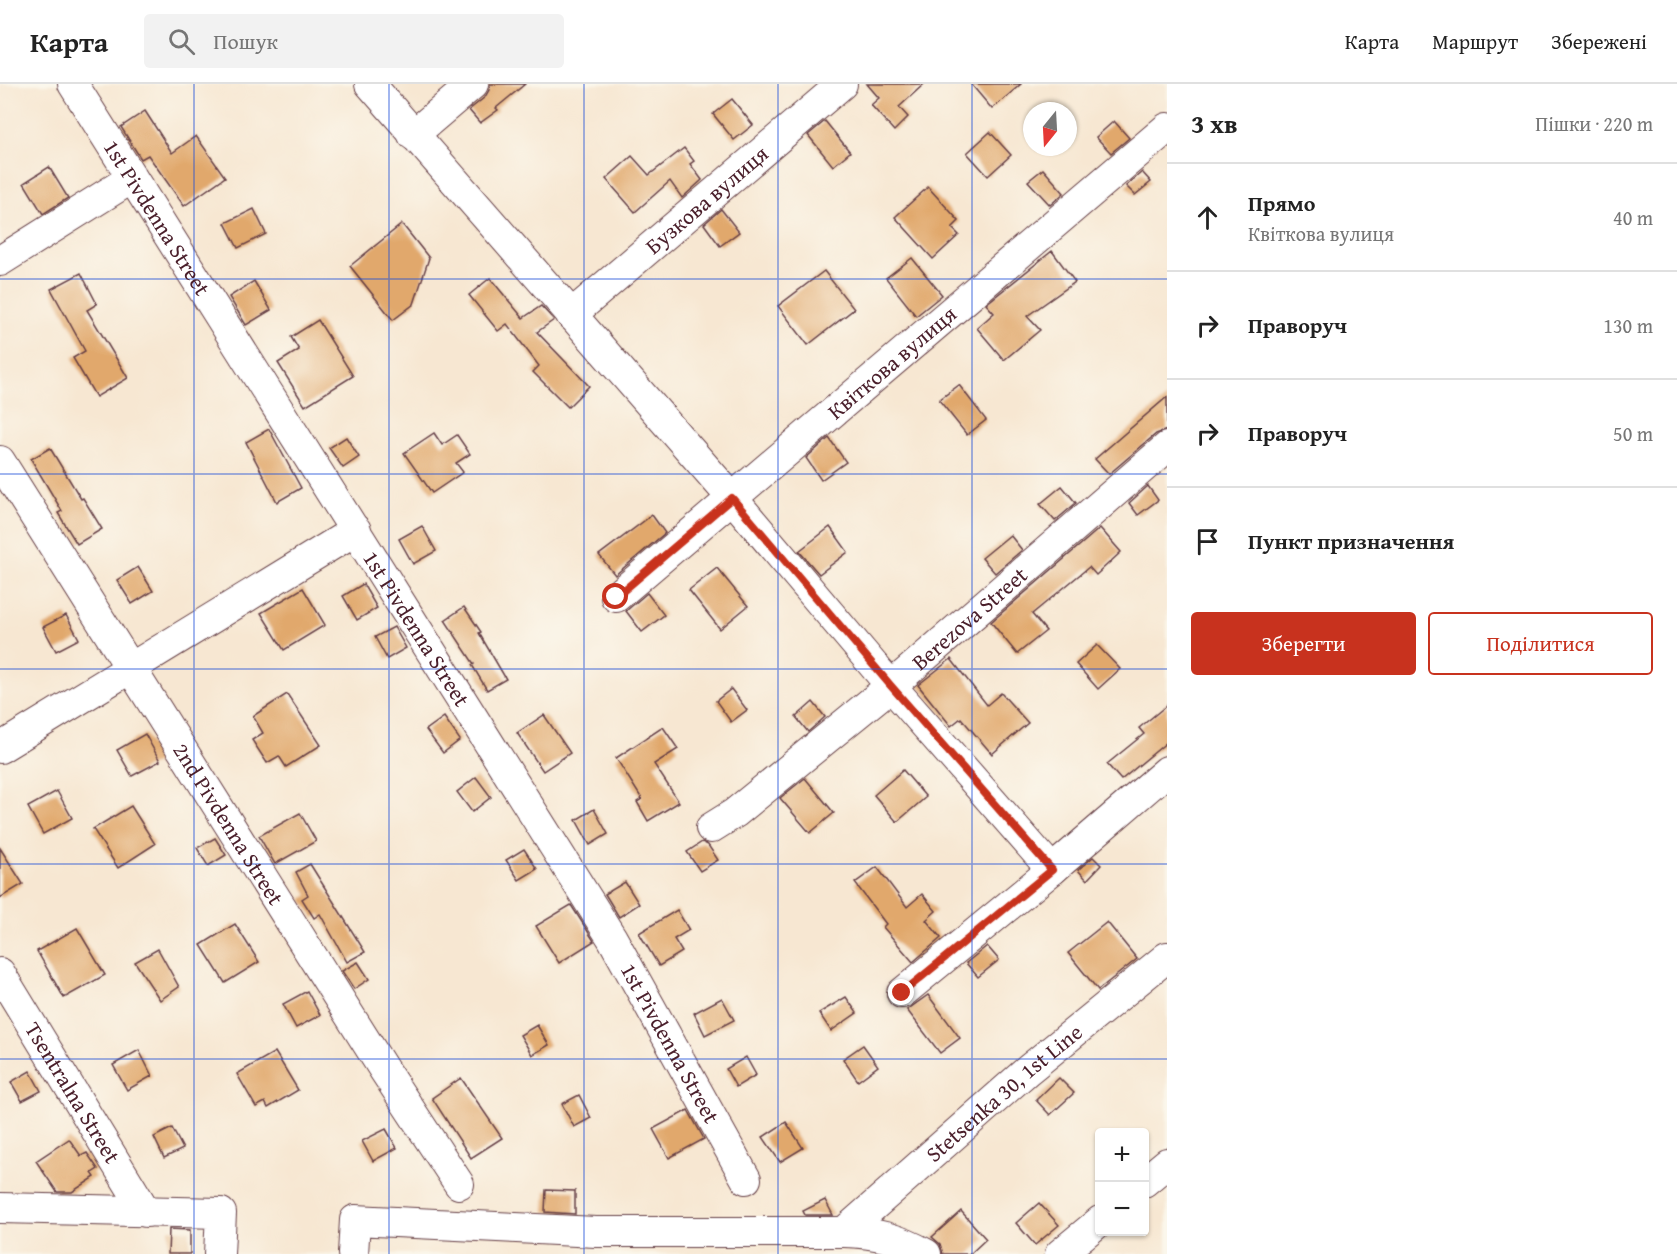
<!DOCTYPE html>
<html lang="uk">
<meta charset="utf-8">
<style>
:root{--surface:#fff;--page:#f2f2f2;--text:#222;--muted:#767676;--line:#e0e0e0;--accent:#c8321e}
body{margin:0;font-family:"Gentium Book Plus",serif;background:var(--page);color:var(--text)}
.controls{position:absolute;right:18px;bottom:18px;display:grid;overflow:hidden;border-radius:6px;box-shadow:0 2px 4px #0004}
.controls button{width:54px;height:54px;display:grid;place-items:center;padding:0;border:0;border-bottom:2px solid var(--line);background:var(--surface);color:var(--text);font:30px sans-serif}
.compass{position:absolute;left:1023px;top:18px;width:54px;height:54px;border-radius:50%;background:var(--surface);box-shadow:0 2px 4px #0004;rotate:198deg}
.stop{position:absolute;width:18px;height:18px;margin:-14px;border:4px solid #c8321e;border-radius:50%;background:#fff}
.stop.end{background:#c8321e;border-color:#fff;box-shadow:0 2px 6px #0008}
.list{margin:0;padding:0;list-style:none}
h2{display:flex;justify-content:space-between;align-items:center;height:78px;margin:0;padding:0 24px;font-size:26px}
h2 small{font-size:20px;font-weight:400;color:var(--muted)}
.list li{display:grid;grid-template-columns:39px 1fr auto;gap:18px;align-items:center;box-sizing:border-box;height:108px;padding:0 24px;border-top:2px solid var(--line)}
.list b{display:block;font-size:22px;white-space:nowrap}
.list p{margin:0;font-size:20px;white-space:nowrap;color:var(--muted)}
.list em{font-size:20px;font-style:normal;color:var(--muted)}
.actions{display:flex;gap:12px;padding:18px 24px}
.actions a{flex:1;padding:14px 0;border:2px solid var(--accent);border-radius:6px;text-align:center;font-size:21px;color:var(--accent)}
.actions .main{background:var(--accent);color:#fff}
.icon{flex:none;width:33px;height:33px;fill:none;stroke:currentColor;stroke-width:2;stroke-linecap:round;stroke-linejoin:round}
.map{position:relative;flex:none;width:1167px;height:1170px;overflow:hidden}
header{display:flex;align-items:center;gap:36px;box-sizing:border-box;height:84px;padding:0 30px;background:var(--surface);border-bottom:2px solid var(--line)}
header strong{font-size:28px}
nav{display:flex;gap:33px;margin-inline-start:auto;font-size:21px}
.search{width:420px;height:54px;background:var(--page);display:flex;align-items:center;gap:15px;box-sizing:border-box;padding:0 21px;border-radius:6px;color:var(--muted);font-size:22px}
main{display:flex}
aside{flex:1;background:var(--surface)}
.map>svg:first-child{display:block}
.building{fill:#e1a86c}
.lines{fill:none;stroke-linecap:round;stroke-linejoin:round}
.street-casing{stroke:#643d44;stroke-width:32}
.street{stroke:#fff;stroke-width:30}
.route{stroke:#c8321e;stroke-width:8}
.grid{fill:none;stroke:#1d4ed8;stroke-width:1.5;stroke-opacity:0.55}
.labels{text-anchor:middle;stroke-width:4.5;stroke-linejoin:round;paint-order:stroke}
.street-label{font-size:22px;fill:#4a1f2b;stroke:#fbf7ec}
</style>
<header>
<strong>Карта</strong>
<div class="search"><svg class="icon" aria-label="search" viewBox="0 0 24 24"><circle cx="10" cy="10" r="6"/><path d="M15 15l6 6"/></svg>Пошук</div>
<nav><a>Карта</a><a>Маршрут</a><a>Збережені</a></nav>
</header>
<main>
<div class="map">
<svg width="1167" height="1170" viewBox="0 0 1167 1170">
<rect width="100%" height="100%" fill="#fbf7ec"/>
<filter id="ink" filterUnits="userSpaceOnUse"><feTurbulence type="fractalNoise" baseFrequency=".0167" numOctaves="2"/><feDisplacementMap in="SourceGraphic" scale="12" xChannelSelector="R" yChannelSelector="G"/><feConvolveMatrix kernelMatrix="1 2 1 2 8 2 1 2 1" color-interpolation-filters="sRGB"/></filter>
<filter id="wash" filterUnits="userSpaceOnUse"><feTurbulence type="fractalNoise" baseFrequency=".008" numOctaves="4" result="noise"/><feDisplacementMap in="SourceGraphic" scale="24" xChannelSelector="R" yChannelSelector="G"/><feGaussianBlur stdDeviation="1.35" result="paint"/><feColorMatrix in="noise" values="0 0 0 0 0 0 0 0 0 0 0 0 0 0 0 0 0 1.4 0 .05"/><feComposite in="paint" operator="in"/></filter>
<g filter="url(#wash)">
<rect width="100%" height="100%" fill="#f7e7d2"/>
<g id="blocks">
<!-- building -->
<g class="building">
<polygon points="490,0 525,0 496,24 498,26 480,39 469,26 485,13 489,6"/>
<polygon points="867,0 924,0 899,23 908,33 894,47 871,21 879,14"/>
<polygon points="971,0 1021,0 992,25"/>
<polygon points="732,15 753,41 734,56 713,30"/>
<polygon points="145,27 172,69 196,52 225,93 184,122 148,71 141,75 121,43"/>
<polygon points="825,37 850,68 833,82 808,51"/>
<polygon points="1114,37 1129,54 1111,69 1096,53"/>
<polygon points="990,48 1011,71 988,92 967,69"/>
<polygon points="684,64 694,77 690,80 702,96 682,114 670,97 635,128 606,95 632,72 649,91"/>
<polygon points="49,83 68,114 43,130 24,99"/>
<polygon points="1043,85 1064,109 1050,121 1028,97"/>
<polygon points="1142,88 1151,98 1135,111 1126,102"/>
<polygon points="928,103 959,137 952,144 959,151 933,175 895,133"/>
<polygon points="254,125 266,150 238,164 225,139"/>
<polygon points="721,125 739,148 720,162 704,140"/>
<polygon points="402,140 429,174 414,220 393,236 350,182"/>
<polygon points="1052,167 1075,198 1027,232 1040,246 1004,276 977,244 994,229 986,220"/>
<polygon points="912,174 942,211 916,232 886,194"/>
<polygon points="824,187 854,225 808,261 778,222"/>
<polygon points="81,189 97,220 87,226 128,294 96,313 73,274 85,267 51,205"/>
<polygon points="490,194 523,234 541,222 554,236 537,248 589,302 568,323 533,288 539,282 507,240 498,247 469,211"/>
<polygon points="254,197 271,226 246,241 229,213"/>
<polygon points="318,236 353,292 305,322 278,279 299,266 291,253"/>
<polygon points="959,301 986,336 967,351 939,316"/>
<polygon points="1167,313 1167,346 1156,350 1109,390 1095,375"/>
<polygon points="269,345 301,404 277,418 246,358"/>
<polygon points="434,349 442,361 457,351 470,370 456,379 463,388 432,409 404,369"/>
<polygon points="346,353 359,373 343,384 329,364"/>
<polygon points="829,354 846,378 821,396 806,374"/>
<polygon points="50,364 81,415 83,414 102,445 77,460 58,429 62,427 31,375"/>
<polygon points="1062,402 1076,419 1055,437 1040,420"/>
<polygon points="1148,402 1158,416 1138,431 1129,419"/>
<polygon points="652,431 665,449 615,491 599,471"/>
<polygon points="422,442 436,467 413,480 399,455"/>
<polygon points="830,443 848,468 819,490 799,467"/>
<polygon points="1100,444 1121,468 1096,491 1089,483 1032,530 1046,547 1017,570 991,538"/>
<polygon points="1010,451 1022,466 995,489 982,474"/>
<polygon points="138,483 153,507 132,520 117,496"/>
<polygon points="717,484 748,522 720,545 689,506"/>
<polygon points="363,500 377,524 357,536 343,512"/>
<polygon points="303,504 325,541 284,566 261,529"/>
<polygon points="647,509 664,531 642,548 626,527"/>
<polygon points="464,523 481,548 479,549 506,595 487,606 472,581 474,580 445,536"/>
<polygon points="66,531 79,555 56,567 43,543"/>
<polygon points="394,543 406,564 387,575 375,553"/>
<polygon points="1097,561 1120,585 1098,605 1076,580"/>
<polygon points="951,575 987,621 1001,609 1028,639 992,670 961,634 951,642 918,601"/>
<polygon points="731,605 747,626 731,638 716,617"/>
<polygon points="287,610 321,661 286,683 279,672 267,679 252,656 263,649 253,632"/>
<polygon points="813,618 825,633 808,648 796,633"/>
<polygon points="1167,621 1167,658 1121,696 1107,680 1144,650 1139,644"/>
<polygon points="544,631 570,669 543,687 517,649"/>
<polygon points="444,633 460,656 443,669 426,646"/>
<polygon points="663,643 678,665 654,680 679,718 648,737 637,718 642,715 616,674"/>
<polygon points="145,650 160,677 132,692 117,666"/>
<polygon points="903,686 926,713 897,738 874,711"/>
<polygon points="476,693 491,713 472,728 457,708"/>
<polygon points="805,694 834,729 810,749 780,714"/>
<polygon points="57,707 72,734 43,750 28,723"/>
<polygon points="131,722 155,760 118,784 93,745"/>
<polygon points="594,725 608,750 590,761 576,736"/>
<polygon points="300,729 316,757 275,780 259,752"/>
<polygon points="215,754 226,771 208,782 197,764"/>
<polygon points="702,758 708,761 718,776 700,787 687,768"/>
<polygon points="0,764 23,800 0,814"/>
<polygon points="524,765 537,785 519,796 506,776"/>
<polygon points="1093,773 1101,781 1087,796 1078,786"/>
<polygon points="310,780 365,868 347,878 320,830 314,834 302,815 308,811 296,788"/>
<polygon points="877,783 907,823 922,810 936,827 926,836 941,854 913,878 883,843 886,840 855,799"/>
<polygon points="625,798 639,820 619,833 605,810"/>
<polygon points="571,821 594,857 559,879 536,842"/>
<polygon points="677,826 689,846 674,855 682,868 659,882 639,849"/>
<polygon points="1107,838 1137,875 1098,906 1068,869"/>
<polygon points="235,840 259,878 225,899 201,861"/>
<polygon points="77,844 105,891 64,914 37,867"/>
<polygon points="987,862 999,876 978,893 966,879"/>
<polygon points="158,865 179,903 160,916 135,878"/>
<polygon points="358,878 369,895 354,905 342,887"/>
<polygon points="307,907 320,931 296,944 283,920"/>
<polygon points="928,911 960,954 940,969 907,926"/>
<polygon points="846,913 857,929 831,947 819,929"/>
<polygon points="722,914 734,936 705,951 694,929"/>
<polygon points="537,941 549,961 532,971 520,951"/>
<polygon points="863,961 878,982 858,997 843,975"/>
<polygon points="139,966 152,992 127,1006 113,981"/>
<polygon points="275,968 298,1006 268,1024 265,1018 256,1023 237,990"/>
<polygon points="746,973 756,991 736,1003 726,985"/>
<polygon points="30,987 41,1007 22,1017 11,998"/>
<polygon points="461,994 502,1054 471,1074 432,1014"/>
<polygon points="1059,994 1074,1009 1050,1031 1036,1016"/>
<polygon points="579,1011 591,1034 574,1043 562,1020"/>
<polygon points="688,1026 704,1055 669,1074 653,1045"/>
<polygon points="786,1038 803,1064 780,1078 763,1053"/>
<polygon points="172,1044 183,1065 164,1074 154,1053"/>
<polygon points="386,1045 397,1064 373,1077 362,1057"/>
<polygon points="69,1055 81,1072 87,1069 98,1085 92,1089 95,1093 72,1108 57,1108 36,1077"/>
<polygon points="546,1106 575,1107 575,1130 545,1128"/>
<polygon points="825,1116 833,1131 805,1131 803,1127"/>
<polygon points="1039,1119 1059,1141 1035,1161 1016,1139"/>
<polygon points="961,1127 986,1155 970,1170 943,1170 940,1160 932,1153"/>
<polygon points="169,1145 190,1146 190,1170 168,1170"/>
</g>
</g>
</g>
<g filter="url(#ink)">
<use href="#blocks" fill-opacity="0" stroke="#643d44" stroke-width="1.5"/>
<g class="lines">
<!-- street casing -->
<g class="street-casing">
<g id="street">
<path id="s1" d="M 73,0 L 612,854 L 746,1095"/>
<polyline points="370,0 732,414 891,602 1052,786"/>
<polyline points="413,51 473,0"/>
<polyline points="0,177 132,94"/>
<path id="s2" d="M 571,231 L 842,0"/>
<path id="s3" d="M 0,377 L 384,986 L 459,1100"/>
<path id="s4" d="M 616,513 L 1167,44"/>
<polyline points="0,664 356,446"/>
<path id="s5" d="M 711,744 L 735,729 L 891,602 L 1167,363"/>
<path id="s6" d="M 0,889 L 146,1128"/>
<polyline points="902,909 1052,786 1167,687"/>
<polyline points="1144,1098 1167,1079"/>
<polyline points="0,1124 221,1129 219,1170"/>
<path id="s7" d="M 844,1148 L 1028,986 L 1167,873"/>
<path d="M 353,1170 L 355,1136 L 596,1148 L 844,1148 C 876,1149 898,1154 926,1170"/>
<polyline points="1060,1170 1100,1137"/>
</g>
</g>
<!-- street -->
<use href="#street" class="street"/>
</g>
</g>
<g class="lines" filter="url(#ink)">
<!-- route -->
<polyline class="route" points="616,513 732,414 891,602 1052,786 902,909"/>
</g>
<!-- grid -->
<path class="grid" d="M 194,0 L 194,1170M 389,0 L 389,1170M 584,0 L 584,1170M 778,0 L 778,1170M 972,0 L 972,1170M 0,195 L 1167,195M 0,390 L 1167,390M 0,585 L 1167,585M 0,780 L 1167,780M 0,975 L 1167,975"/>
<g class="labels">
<!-- street labels -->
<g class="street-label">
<text dy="8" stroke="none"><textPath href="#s2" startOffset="178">Бузкова вулиця</textPath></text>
<text dy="8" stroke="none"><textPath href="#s1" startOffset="158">1st Pivdenna Street</textPath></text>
<text dy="8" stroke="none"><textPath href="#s4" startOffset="362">Квіткова вулиця</textPath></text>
<text dy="8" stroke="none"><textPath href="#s5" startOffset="333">Berezova Street</textPath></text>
<text dy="8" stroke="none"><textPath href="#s1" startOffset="644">1st Pivdenna Street</textPath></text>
<text dy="8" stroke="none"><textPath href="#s3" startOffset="429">2nd Pivdenna Street</textPath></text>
<text dy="8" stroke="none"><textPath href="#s1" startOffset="1130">1st Pivdenna Street</textPath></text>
<text dy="8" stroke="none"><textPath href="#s6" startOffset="140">Tsentralna Street</textPath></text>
<text dy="8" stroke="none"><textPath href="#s7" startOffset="212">Stetsenka 30, 1st Line</textPath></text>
</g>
</g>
</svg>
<div class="controls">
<button>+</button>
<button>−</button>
</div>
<svg class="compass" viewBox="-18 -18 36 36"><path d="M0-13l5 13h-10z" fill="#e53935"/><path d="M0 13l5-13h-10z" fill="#767676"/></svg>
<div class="stop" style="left:616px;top:513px"></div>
<div class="stop end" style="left:902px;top:909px"></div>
</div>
<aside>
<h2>3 хв<small>Пішки · 220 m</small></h2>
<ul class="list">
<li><svg class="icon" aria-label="ahead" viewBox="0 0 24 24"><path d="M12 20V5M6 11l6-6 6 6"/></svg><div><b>Прямо</b><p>Квіткова вулиця</p></div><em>40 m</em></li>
<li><svg class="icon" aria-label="right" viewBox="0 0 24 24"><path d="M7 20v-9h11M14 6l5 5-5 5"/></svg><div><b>Праворуч</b></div><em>130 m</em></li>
<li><svg class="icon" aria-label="right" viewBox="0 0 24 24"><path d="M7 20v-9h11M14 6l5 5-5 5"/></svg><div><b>Праворуч</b></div><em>50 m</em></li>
<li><svg class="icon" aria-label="arrive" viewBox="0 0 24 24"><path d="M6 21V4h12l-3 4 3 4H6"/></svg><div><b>Пункт призначення</b></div></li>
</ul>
<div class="actions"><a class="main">Зберегти</a><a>Поділитися</a></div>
</aside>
</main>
